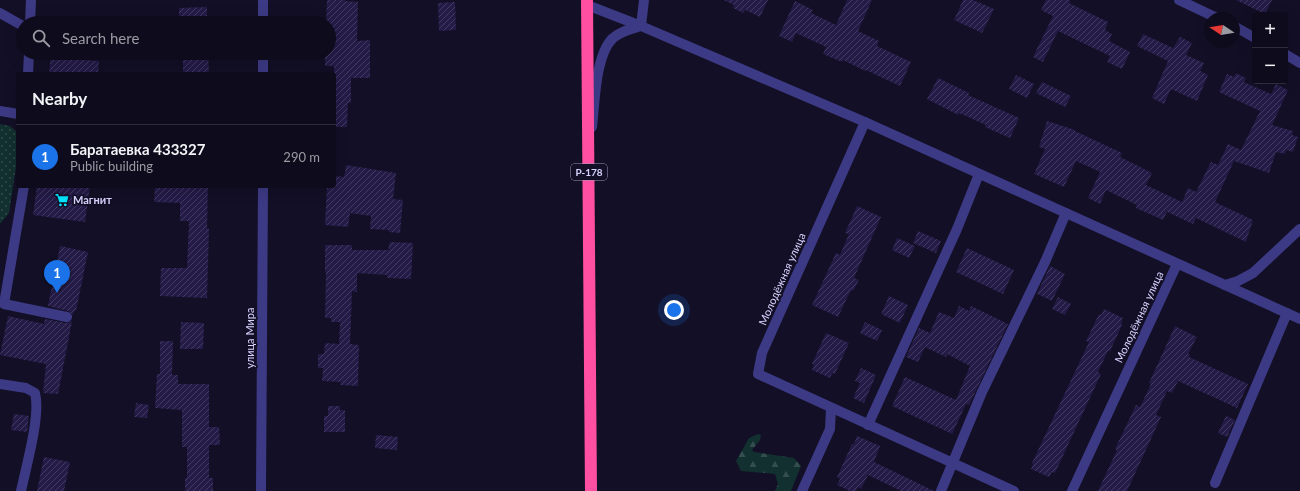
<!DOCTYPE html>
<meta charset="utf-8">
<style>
:root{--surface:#0e0b1c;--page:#1c1929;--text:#f1f3f6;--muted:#9b9ba3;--line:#2e2b3b;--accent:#1a73e8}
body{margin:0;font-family:Lato,sans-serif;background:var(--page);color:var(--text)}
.controls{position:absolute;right:12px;top:12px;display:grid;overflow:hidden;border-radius:4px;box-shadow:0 4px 16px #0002}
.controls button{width:36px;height:36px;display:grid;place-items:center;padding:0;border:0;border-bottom:1px solid var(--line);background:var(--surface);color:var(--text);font:20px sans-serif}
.compass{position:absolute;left:1204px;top:12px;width:36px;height:36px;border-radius:50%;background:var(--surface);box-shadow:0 4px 16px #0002;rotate:282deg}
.you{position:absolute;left:674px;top:310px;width:14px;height:14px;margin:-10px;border:3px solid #fff;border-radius:50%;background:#1a73e8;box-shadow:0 0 0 6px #1a73e833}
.badge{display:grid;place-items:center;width:26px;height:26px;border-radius:50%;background:var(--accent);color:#fff;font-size:13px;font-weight:700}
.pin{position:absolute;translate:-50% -33px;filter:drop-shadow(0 1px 2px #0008)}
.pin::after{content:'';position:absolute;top:21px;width:14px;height:12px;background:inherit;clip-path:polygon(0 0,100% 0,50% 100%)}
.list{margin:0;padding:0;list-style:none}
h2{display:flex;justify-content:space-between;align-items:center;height:52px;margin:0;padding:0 16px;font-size:17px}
h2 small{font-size:13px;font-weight:400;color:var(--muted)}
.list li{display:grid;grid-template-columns:26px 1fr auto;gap:12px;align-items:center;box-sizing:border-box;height:64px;padding:0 16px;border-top:1px solid var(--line)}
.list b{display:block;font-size:15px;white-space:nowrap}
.list p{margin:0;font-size:13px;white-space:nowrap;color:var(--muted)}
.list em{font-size:13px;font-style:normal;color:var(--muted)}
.icon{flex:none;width:22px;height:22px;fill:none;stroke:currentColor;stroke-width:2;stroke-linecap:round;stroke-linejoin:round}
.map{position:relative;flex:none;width:1300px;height:491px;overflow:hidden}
.search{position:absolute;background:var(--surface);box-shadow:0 4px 16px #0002;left:16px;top:16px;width:320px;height:44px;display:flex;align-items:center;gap:10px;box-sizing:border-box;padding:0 14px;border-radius:22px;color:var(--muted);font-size:15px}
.panel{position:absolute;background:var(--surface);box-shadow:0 4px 16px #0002;left:16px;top:72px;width:320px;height:116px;border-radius:4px}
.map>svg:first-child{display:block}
.green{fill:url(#green-dots)}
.forest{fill:url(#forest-firs)}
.building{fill:url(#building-hatch)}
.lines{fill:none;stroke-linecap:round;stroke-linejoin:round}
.minor{stroke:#3d3a85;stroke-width:10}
.highway{stroke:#ff4fa3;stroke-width:12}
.labels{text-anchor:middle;stroke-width:3.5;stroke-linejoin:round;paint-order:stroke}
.shield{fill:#130f26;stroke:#9e99be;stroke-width:1}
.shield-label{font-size:10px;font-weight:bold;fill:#d9d4ff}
.poi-label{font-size:11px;font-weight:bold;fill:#d9d4ff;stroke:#130f26;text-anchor:start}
.street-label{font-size:11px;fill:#d9d4ff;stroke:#130f26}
</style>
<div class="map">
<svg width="1300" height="491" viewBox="0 0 1300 491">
<defs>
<pattern id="green-dots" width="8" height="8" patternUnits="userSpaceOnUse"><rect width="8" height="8" fill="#12302f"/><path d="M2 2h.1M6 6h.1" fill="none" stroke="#344d4e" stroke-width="1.8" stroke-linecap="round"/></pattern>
<pattern id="forest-firs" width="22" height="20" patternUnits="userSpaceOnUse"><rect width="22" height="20" fill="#12302f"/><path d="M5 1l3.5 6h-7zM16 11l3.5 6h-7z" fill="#344d4e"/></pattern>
<pattern id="building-hatch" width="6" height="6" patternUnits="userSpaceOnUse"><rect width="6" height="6" fill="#241b47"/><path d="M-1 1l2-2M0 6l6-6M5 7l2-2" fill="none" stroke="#433b63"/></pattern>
</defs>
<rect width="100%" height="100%" fill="#130f26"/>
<!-- green -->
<polygon class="green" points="0,124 10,126 18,133 18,154 9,213 0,224"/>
<!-- forest -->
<polygon class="forest" points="758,434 761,435 760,440 752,450 754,452 794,458 801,466 791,491 775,491 778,484 775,474 741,471 736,461 749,438"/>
<!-- building -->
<g class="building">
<polygon points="327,0 345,0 345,1 358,2 357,41 370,40 370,78 351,78 351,103 348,103 347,127 334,127 334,66 325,66 325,53 329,53 329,22 326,22"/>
<polygon points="724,0 768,0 760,17 745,10 743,13 733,8 734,5"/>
<polygon points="847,0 872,0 858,31 879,41 877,46 911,62 900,86 866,70 865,71 843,60 842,62 823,54 826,47 796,33 792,42 779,36 795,1 813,10 811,13 836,25"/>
<polygon points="963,0 973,0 994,9 982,33 954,20"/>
<polygon points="1046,0 1070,0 1069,3 1108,22 1105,30 1112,34 1109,41 1130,52 1122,69 1107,62 1110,56 1058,31 1043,62 1033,57 1053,16 1041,10"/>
<polygon points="1236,0 1272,0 1265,14"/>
<polygon points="455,2 456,30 439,31 438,3"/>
<polygon points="207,7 207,23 179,23 179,8"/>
<polygon points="1143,34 1173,48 1180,37 1192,43 1186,55 1204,63 1200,71 1208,75 1197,101 1171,89 1164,104 1152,98 1168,61 1137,46"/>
<polygon points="51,53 68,53 68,59 99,61 98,74 49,74"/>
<polygon points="183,53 208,53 209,74 183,74"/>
<polygon points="1236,73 1246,78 1244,82 1271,94 1276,84 1288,90 1272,125 1293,131 1292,135 1298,137 1293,152 1286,150 1285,154 1276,152 1269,173 1234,161 1215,202 1253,220 1246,242 1196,218 1193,224 1167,212 1163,220 1136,208 1137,205 1106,190 1100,204 1088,198 1100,172 1076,161 1064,187 1034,174 1045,149 1039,147 1047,121 1075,130 1075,131 1122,153 1120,157 1152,173 1146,185 1182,202 1188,188 1196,192 1211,162 1218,165 1228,144 1241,150 1260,111 1219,92 1227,74 1234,77"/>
<polygon points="1016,75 1034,84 1027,98 1009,89"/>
<polygon points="938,78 969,93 968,95 1019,118 1010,138 985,127 986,125 959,113 958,115 927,99"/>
<polygon points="1042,82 1071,96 1065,107 1036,93"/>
<polygon points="346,165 396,173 393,199 403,200 400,233 389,232 389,230 370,229 371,216 350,213 348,227 325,225 327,186 334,186 334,176 344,177"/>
<polygon points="37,186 90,186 85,222 33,215"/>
<polygon points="155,186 208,186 207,228 209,229 207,298 160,296 161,268 187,268 189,221 180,221 180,203 154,202"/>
<polygon points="857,206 881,217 854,278 859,280 853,291 851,290 838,317 812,305 836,253 840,255 849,234 845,233"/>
<polygon points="918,231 941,241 936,253 913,243"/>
<polygon points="897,238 915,246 909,258 892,250"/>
<polygon points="390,242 413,243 411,279 387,278 387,275 357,273 357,292 352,291 350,344 359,345 358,386 340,385 341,382 322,381 323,368 318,368 318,354 324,354 325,343 339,344 340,322 331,322 331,318 325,318 326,273 325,272 325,245 352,245 352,250 388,250"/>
<polygon points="60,246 88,252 76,311 74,311 73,315 68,311 48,306"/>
<polygon points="967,248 1014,270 1003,294 956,272"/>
<polygon points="1050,266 1065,274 1052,301 1037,294"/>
<polygon points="889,296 908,305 900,323 881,314"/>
<polygon points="1058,297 1071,304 1065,315 1052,309"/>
<polygon points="959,306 969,311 971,306 1008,324 969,405 966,404 952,434 892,406 905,377 956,400 970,366 947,354 946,357 925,347 918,362 906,357 919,328 930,333 939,312 954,318"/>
<polygon points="1104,309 1123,318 1121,324 1122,325 1110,351 1108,351 1098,372 1101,374 1055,473 1052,472 1049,477 1031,469 1033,464 1032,463 1089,342 1086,341 1099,314 1101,315"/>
<polygon points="8,316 44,324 45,319 66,323 72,321 58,394 43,393 46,364 0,355"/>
<polygon points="181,322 204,323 203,349 180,349"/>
<polygon points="865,322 882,330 877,341 860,333"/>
<polygon points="1175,326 1197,337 1188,354 1190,355 1189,357 1248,384 1237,408 1178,381 1172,393 1167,391 1156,415 1161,417 1127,491 1098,491 1117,450 1115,449 1136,405 1140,407 1151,384 1149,383"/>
<polygon points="826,333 849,343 835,374 832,373 830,378 812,370 814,365 812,364"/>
<polygon points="160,341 173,341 172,375 178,375 178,384 209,384 209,427 219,427 220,445 209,445 209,478 213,478 213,491 185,491 185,478 187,478 187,447 182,447 182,410 155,408 157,374 160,374"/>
<polygon points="861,368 876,375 864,403 853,398 860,383 855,381"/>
<polygon points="136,403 149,405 147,418 134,417"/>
<polygon points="328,406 340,406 340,410 345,410 345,432 324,432 324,416 328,416"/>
<polygon points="14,414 29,416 27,432 11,430"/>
<polygon points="1226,416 1235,420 1227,437 1218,433"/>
<polygon points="376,435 398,437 397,450 375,448"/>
<polygon points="857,436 880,446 874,462 934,491 901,491 868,475 861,489 858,487 856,491 850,491 837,485 840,479 837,477 852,444 854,444"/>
<polygon points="44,457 70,462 64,491 37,491"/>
</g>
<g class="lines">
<!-- minor -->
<g class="minor">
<polyline points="263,0 263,23"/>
<polyline points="1179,0 1217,18"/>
<polyline points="587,5 641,26 865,122 1300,319"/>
<polyline points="0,13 23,26"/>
<polyline points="30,23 31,0"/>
<polyline points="1234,26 1255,38"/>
<polyline points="263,53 263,74"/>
<polyline points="1285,54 1300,63"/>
<polyline points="28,74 29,53"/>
<polyline points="0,111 18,114"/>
<polyline points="865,122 762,353 758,374 1014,491"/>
<path d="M 592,127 C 595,103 595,55 613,38 C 621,31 631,29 641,26 L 644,0"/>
<polyline points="24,186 4,304 67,317"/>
<polyline points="1225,285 1238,281 1253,273 1300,229"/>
<path d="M 0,384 L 26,388 L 35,393 C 41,415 26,467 21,491"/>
<polyline points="868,425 957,229 979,174"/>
<polyline points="1215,483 1287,313"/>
<polyline points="261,491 263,186"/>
<polyline points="802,491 830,429 831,408"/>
<polyline points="941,491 982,392 1045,262 1066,213"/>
<polyline points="1072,491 1177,264"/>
</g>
<!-- highway -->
<polyline class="highway" points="587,0 591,491"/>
</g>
<!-- icons -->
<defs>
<g id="supermarket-bare" transform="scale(1.08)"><path d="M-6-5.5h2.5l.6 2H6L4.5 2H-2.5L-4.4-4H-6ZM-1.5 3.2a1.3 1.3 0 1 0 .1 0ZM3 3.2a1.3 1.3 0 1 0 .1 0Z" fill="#00e5ff" stroke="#130f26" stroke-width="2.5" paint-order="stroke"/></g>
</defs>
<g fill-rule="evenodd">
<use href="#supermarket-bare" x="62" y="200"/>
</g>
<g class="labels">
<!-- shield labels -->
<rect class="shield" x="571" y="164" width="36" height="16" rx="3"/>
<g class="shield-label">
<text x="589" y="176">Р-178</text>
</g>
<!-- poi labels -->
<g class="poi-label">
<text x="73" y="204">Магнит</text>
</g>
<!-- street labels -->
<g class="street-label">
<text transform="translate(782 279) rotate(-66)" y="4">Молодёжная улица</text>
<text transform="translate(1139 317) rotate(-65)" y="4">Молодёжная улица</text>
<text transform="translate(250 338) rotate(-90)" y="4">улица Мира</text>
</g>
</g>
</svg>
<div class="controls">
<button>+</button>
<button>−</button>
</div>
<svg class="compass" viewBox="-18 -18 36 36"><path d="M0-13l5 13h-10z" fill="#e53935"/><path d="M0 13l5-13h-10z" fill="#9b9ba3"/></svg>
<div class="you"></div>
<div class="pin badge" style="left:57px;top:293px">1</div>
<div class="search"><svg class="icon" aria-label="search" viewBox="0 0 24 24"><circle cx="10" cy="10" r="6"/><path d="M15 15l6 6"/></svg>Search here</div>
<section class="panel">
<h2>Nearby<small></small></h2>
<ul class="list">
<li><span class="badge">1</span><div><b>Баратаевка 433327</b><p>Public building</p></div><em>290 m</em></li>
</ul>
</section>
</div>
